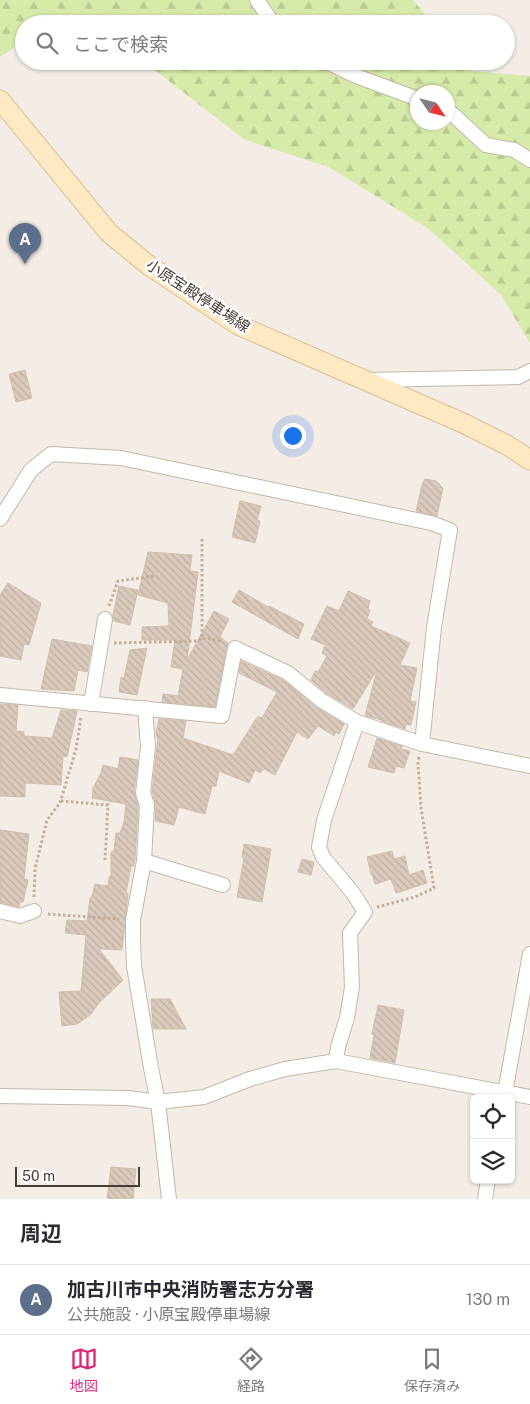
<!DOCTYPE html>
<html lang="ja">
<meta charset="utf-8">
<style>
:root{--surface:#fff;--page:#f2f2f3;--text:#2b2b33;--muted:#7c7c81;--line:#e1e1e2;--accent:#db2777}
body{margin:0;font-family:"Public Sans","Noto Sans JP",sans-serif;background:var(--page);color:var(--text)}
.controls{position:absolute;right:15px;bottom:15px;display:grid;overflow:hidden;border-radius:8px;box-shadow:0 1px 4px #0004}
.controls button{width:45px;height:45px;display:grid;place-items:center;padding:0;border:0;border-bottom:1px solid var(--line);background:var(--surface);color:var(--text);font:25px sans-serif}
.compass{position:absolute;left:410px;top:85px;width:45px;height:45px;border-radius:50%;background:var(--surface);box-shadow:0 1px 4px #0004;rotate:125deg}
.scale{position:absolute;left:15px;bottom:12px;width:125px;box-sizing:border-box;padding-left:5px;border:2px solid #463d34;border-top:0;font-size:14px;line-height:18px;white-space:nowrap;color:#463d34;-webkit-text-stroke:4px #fff;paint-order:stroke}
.you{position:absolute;left:292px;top:435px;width:18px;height:18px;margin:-12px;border:4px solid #fff;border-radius:50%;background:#1a73e8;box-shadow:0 0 0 8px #1a73e833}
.badge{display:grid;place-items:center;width:32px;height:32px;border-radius:50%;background:var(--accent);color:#fff;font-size:16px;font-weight:700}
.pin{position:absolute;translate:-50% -41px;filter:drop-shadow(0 1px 2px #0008)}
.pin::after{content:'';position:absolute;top:26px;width:18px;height:15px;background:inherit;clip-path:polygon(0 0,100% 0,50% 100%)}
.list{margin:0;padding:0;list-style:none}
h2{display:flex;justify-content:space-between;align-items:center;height:65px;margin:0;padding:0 20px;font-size:21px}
h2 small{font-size:16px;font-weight:400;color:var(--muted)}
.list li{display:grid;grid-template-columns:32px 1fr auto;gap:15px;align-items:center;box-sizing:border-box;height:70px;padding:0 20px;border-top:1px solid var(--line)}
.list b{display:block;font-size:19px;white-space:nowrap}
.list p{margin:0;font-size:16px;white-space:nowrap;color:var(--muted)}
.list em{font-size:16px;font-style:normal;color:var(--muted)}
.icon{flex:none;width:28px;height:28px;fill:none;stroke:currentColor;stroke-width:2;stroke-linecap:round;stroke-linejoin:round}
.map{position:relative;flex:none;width:530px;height:1199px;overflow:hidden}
.search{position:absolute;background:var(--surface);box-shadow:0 1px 4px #0004;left:15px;right:15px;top:15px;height:55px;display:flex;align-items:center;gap:12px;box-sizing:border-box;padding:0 18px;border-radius:28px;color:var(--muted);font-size:19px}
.sheet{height:135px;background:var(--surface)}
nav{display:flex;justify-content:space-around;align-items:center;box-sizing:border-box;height:70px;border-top:1px solid var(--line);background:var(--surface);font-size:14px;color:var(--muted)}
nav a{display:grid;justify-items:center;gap:2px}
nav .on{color:var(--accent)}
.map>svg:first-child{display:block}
.forest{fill:url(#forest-firs);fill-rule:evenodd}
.building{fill:url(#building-back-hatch);stroke:#d1beac}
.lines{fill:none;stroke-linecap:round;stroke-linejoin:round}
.minor-casing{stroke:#c3b7a9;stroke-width:16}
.secondary-casing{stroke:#dabe93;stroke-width:21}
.path{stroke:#c3ad97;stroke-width:3;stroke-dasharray:2.5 2.5;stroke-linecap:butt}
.minor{stroke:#fff;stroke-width:14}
.secondary{stroke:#ffe9c3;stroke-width:19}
.labels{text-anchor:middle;stroke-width:5;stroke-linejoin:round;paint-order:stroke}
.street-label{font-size:15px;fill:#463d34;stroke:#fff}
</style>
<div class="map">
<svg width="530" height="1199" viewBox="0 0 530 1199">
<defs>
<pattern id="forest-firs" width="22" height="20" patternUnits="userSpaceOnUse" patternTransform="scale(1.25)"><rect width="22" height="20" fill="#d6ebaa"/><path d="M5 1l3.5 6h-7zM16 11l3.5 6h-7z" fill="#b9ca93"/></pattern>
<pattern id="building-back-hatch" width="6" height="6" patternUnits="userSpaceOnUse" patternTransform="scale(1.25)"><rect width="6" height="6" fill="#d9cabc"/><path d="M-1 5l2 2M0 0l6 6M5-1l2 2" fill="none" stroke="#bcaea2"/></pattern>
</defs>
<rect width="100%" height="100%" fill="#f4ede5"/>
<!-- forest -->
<g class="forest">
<polygon points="0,0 413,0 433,24 24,24 24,40 0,57"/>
<path d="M 143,61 L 464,61 L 472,71 L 530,76 L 530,343 L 501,295 L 429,229 L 329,167 L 245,140 ZM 418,92 L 448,92 L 448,122 L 418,122 Z"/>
</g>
<!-- building -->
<g class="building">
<polygon points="25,370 32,398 16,402 9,374"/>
<polygon points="425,479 436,481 443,488 437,516 416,511 422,485"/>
<polygon points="240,501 261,506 257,520 260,521 255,543 232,537"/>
<polygon points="148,552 192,555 190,571 198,572 187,660 214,611 229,619 220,637 228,643 215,707 162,702 163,694 178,696 183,669 171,667 175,640 142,640 142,627 169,626 168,603 138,595"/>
<polygon points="8,583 41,603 29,645 24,644 21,660 0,656 0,595"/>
<polygon points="119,586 138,590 130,625 114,621 113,615"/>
<polygon points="239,590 268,607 269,606 304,624 298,639 232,602"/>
<polygon points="348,591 370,601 368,609 370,610 367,619 373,622 371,626 410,643 400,665 417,668 410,701 416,702 411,725 406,724 405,729 381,721 382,720 365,716 377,670 353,709 326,693 311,680 315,671 318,672 327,656 322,653 325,645 311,639 327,606 339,611"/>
<polygon points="52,639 92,646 87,672 78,670 74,691 41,689"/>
<polygon points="147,648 137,695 119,692 121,677 124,678 130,650"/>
<polygon points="241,661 283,680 316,707 344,724 339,734 336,732 334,736 318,726 308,739 297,732 275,775 264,769 260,773 255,770 249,783 219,771 216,786 212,786 205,814 179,807 174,825 155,821 156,805 152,792 158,737 157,737 156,733 159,719 186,721 183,738 233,755 258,716 262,718 277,692 239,673"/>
<polygon points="0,704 18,705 16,731 24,732 24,736 52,738 61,710 77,711 67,757 63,756 61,785 25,783 25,797 0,796"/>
<polygon points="377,738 402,746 401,749 410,751 404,768 396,766 394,773 368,767"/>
<polygon points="120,757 138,760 134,792 138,806 135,860 134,866 131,866 126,893 128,894 122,950 99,949 123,980 99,1003 90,1015 77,1024 62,1026 59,992 81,991 86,935 65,933 67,920 87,921 90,898 92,897 95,884 108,886 109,877 111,876 111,852 114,851 116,833 120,833 124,822 126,804 92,798 93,788 101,773 103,765 118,769"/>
<polygon points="0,830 29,834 24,879 28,880 23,902 20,902 19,907 0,902"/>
<polygon points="244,844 271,849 262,902 237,897 244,858 242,857"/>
<polygon points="392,851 394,859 405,856 409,875 423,870 427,883 396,893 391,879 375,884 372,874 371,874 367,857"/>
<polygon points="302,859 314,862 311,875 298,872"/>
<polygon points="151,999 170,999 186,1029 153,1029"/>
<polygon points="378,1005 404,1010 395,1063 370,1058 374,1035 372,1034"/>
<polygon points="111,1167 136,1169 133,1199 107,1199"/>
</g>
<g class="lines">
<!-- minor casing -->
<g class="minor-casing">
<g id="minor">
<polyline points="257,0 273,24"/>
<polyline points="325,61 356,76 418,99"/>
<polyline points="448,110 486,145 514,150 530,160"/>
<polyline points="367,380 518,377 530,371"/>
<polyline points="0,519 31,470 51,454 121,458 431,523 450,530 434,627 422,744"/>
<polyline points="0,695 222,716 235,648 288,673 321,700 357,722 422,744 530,766"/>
<polyline points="91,704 105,619"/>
<polyline points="145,708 148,747 143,793 147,805 144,861 133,920 133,939 134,966 151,1068 158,1102 169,1199"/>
<polyline points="144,861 223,885"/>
<polyline points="0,911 20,916 34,911"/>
<polyline points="336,1061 338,1047 347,1018 352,987 350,933 365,912 353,893 323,857 319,847 324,820 357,722"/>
<polyline points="0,1096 128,1098 158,1102 204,1097 250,1079 285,1069 336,1061 530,1097"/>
<polyline points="504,1098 530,954"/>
<polyline points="485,1199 488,1180"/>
</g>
</g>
<!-- secondary casing -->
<g class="secondary-casing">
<polyline id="secondary" points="0,100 109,233 147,264 238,325 463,423 507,445 530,460"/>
</g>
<!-- path -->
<g class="path">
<polyline points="202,539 202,638"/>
<polyline points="109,606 118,581 154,576"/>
<polyline points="114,643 198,641 202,638 222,641"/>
<polyline points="61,801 108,805 105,860"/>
<polyline points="34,897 35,869 47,820 60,803 76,749 81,717"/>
<polyline points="377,907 415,897 434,888 421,808 418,763 419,756"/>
<polyline points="48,914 119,919"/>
</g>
<!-- minor -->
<use href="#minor" class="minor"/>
<!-- secondary -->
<use href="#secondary" class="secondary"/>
</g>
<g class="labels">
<!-- street labels -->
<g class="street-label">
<text transform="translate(198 296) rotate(33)" y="5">小原宝殿停車場線</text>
</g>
</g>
</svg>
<div class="controls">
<button><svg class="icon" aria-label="locate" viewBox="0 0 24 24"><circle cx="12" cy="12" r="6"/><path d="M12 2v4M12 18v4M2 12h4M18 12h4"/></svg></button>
<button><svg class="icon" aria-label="layers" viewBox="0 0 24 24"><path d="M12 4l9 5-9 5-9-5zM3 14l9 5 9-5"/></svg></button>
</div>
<svg class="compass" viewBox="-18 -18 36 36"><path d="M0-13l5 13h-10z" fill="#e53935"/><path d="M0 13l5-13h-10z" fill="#7c7c81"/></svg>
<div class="scale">50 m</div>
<div class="you"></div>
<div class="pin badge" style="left:25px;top:264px;background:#5c6f8a">A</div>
<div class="search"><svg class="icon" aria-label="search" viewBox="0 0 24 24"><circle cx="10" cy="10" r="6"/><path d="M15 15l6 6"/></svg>ここで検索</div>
</div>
<section class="sheet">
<h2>周辺<small></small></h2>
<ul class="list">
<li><span class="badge" style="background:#5c6f8a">A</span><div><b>加古川市中央消防署志方分署</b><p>公共施設 · 小原宝殿停車場線</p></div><em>130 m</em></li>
</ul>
</section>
<nav>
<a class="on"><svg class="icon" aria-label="map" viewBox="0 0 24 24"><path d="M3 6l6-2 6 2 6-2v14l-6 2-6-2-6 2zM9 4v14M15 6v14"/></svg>地図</a>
<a><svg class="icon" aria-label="directions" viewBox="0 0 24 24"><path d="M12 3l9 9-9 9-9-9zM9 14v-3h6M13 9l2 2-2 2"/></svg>経路</a>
<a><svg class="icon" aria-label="saved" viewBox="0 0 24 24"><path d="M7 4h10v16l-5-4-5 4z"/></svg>保存済み</a>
</nav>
